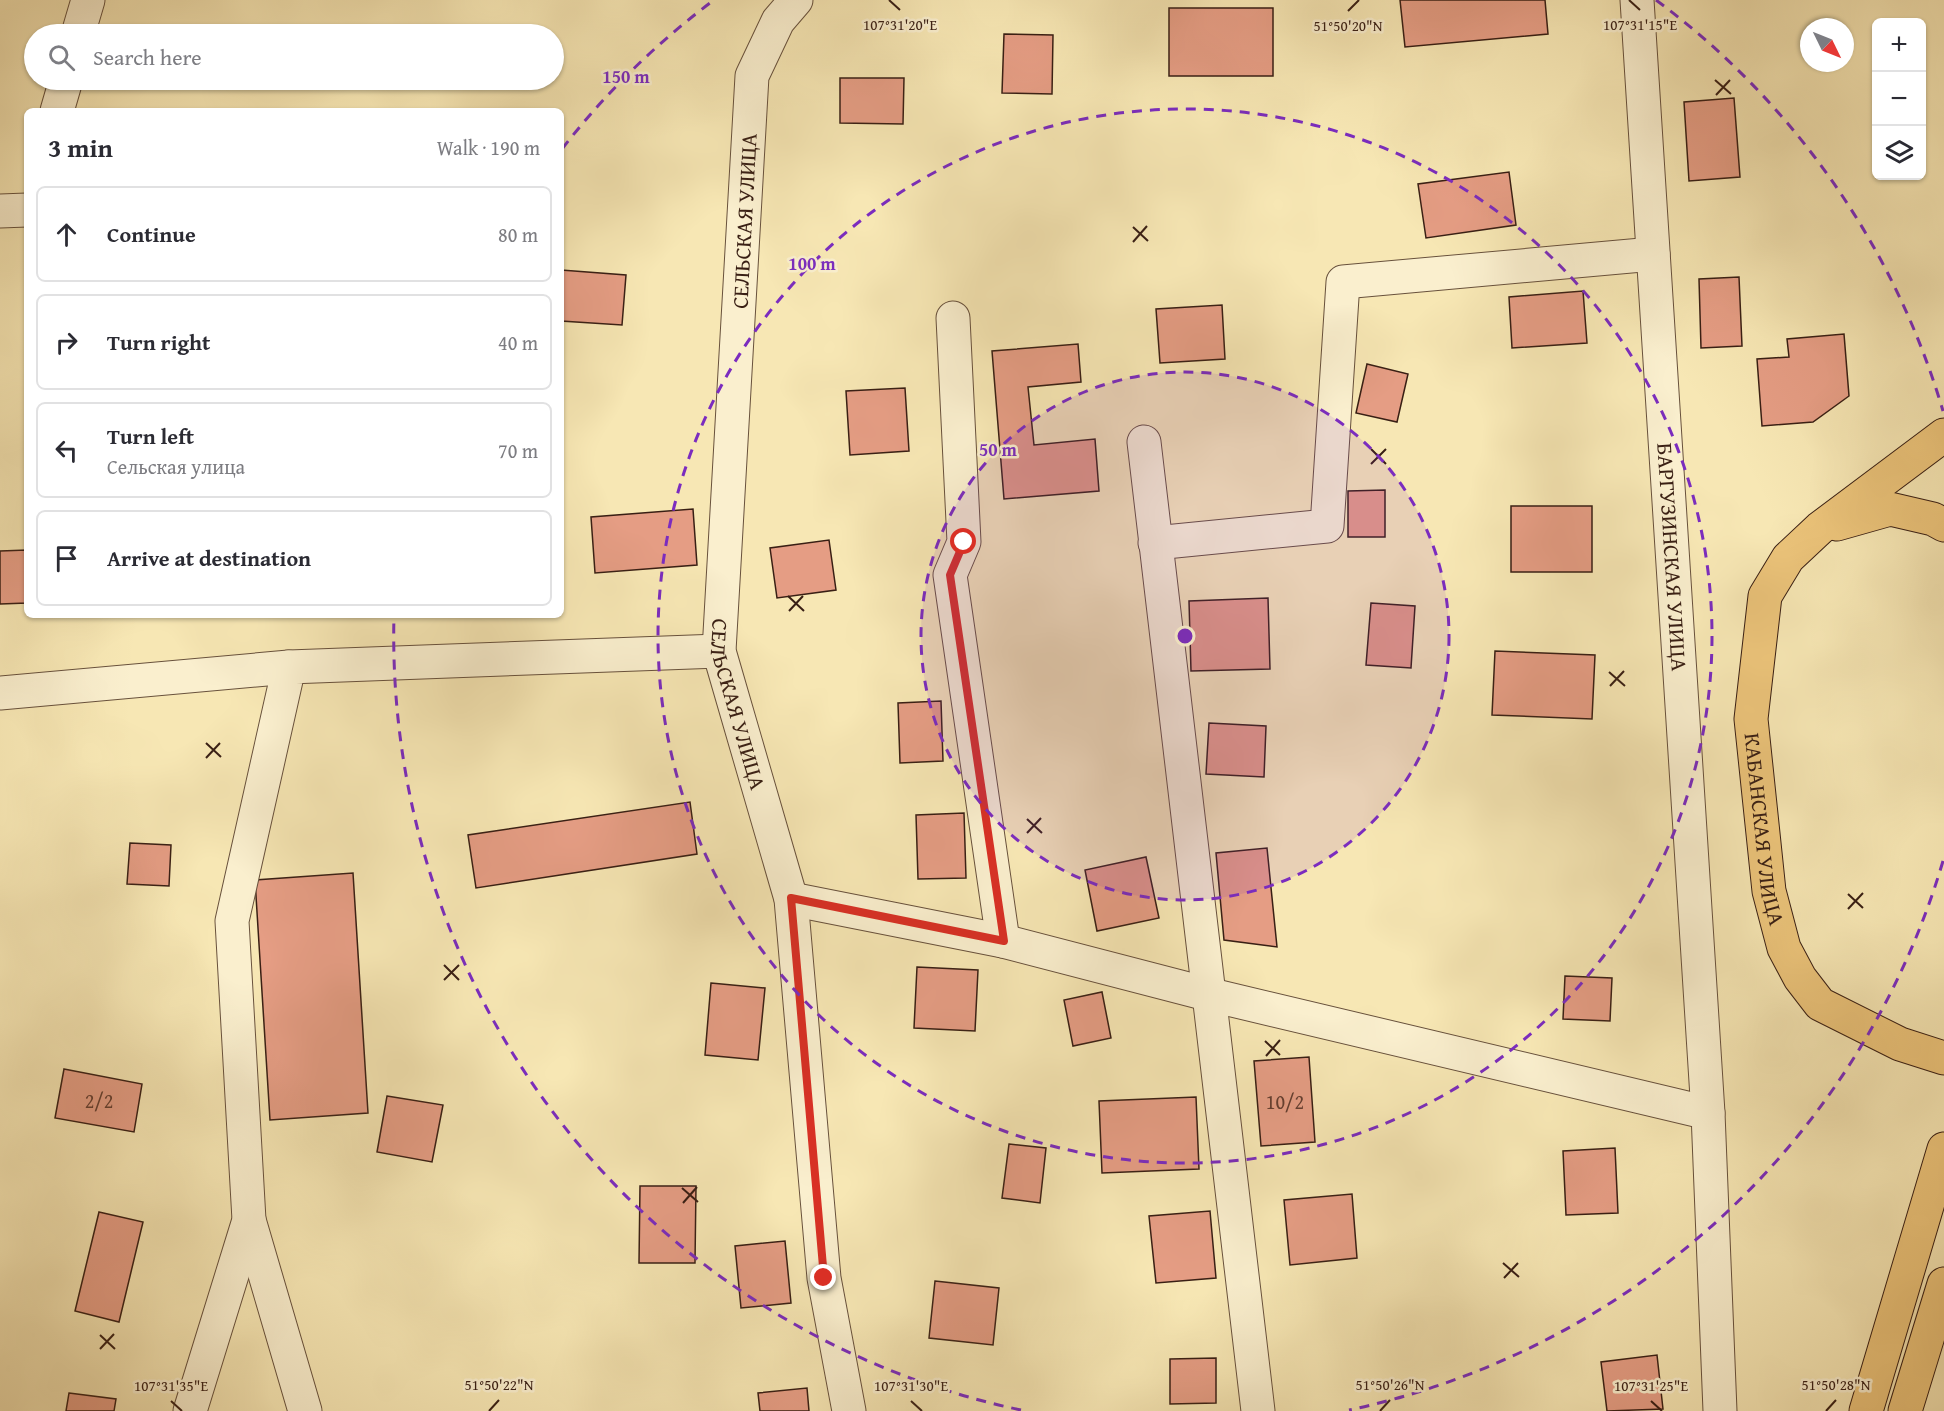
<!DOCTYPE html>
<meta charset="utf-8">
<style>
:root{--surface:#fff;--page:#f2f2f3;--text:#2b2b33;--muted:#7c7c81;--line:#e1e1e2}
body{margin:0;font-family:"Gentium Book Plus",serif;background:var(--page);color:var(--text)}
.controls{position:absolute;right:18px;top:18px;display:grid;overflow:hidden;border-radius:9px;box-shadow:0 2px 4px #0004}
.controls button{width:54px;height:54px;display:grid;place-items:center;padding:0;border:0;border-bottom:2px solid var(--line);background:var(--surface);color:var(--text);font:30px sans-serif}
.compass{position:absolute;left:1800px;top:18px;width:54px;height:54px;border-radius:50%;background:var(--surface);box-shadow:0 2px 4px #0004;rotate:133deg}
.stop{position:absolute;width:18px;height:18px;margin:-14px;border:4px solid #d93025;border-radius:50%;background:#fff}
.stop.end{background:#d93025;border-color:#fff;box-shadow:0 2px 6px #0008}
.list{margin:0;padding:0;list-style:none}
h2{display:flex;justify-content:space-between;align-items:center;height:78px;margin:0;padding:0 24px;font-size:26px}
h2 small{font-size:20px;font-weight:400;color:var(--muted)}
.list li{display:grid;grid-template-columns:39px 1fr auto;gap:18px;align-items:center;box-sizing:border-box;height:96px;margin:0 12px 12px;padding:0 12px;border:2px solid var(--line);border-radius:9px}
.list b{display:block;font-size:22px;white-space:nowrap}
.list p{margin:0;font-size:20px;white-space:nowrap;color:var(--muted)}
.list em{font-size:20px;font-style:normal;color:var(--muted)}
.icon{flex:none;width:33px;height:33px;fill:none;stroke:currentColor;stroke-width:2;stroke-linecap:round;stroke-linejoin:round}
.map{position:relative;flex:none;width:1944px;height:1411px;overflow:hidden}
.search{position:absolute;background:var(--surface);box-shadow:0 2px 4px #0004;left:24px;top:24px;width:540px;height:66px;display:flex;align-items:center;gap:15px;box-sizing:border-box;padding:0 21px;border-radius:33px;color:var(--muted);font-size:22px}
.panel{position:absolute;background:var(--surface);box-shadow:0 2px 4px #0004;left:24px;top:108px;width:540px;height:510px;border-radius:9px}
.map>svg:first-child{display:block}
.building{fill:#e59d84;stroke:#391f14;stroke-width:1.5}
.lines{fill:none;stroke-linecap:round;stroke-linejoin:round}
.minor-casing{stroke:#68513c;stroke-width:35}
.major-casing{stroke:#391f14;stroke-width:35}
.minor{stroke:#faefce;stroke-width:33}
.major{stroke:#ecc47a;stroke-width:33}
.route{stroke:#d93025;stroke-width:8}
.ticks{fill:none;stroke:#391f14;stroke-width:2}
.ring{fill:none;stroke:#7b2cbf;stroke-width:3;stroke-dasharray:10 8}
.labels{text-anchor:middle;stroke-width:5;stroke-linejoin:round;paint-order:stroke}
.number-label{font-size:20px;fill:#643e30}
.street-label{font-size:22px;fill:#391f14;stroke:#faefce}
.ticks-label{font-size:15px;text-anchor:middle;fill:#391f14;stroke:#faefce;stroke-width:5;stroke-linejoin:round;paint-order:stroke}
.centre{fill:#7b2cbf;stroke:#faefce;stroke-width:3}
.ring-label{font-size:18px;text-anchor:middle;font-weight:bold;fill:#7b2cbf;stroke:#faefce;stroke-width:5;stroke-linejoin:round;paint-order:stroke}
</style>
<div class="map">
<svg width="1944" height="1411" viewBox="0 0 1944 1411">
<rect width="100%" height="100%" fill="#f7e7b4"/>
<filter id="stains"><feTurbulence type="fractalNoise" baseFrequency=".00333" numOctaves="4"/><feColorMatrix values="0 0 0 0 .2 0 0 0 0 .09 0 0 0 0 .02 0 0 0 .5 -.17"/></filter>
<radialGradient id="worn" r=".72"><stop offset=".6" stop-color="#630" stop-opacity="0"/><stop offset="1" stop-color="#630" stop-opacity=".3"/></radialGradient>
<!-- building -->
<g class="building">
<polygon points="1400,0 1545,0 1548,34 1405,47"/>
<rect x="1169" y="8" width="104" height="68"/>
<polygon points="1004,34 1053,35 1052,94 1002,93"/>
<polygon points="840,78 904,78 903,124 840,123"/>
<polygon points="1734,98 1740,177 1689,181 1684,102"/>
<polygon points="1509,172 1516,225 1426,238 1418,184"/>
<polygon points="561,270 626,275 622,325 561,321"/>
<polygon points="1739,277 1742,346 1701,348 1699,279"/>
<polygon points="1583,291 1587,343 1512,348 1509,297"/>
<polygon points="1222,305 1225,359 1160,363 1156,309"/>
<polygon points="1844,334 1849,396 1813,422 1762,426 1757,359 1789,357 1787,339"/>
<polygon points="1078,344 1081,382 1028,387 1034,445 1095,439 1099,491 1004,499 992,351"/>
<polygon points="1367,364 1408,374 1397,422 1356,413"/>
<polygon points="905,388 909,451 850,455 846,391"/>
<polygon points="1385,490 1385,537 1348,537 1348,491"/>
<rect x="1511" y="506" width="81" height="66"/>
<polygon points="693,509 697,565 595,573 591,517"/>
<polygon points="829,540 836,590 777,598 770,548"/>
<polygon points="27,550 27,603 0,604 0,551"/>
<polygon points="1268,598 1270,669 1191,671 1189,601"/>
<polygon points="1371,603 1415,606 1411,668 1366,665"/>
<polygon points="1495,651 1595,655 1592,719 1492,715"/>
<polygon points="941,701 943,761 900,763 898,703"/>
<polygon points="1209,723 1266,726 1264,777 1206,774"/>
<polygon points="690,802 697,854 476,888 468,835"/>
<polygon points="964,813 966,878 918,879 916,815"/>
<polygon points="130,843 171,845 169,886 127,884"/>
<polygon points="1267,848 1277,947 1224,940 1216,853"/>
<polygon points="1146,857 1159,918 1097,931 1085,870"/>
<polygon points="353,873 368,1113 270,1120 255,880"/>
<polygon points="917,967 978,970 975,1031 914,1028"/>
<polygon points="1565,976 1612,978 1610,1021 1563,1019"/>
<polygon points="711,983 765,988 758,1060 705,1055"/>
<polygon points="1102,992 1111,1038 1073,1046 1064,1000"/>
<polygon points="1309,1057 1315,1142 1261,1146 1254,1061"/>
<polygon points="64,1069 142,1084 134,1132 55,1118"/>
<polygon points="387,1096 443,1105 432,1162 377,1152"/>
<polygon points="1196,1097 1199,1169 1102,1173 1099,1101"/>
<polygon points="1009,1144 1046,1148 1040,1203 1002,1198"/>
<polygon points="1615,1148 1618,1213 1566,1215 1563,1151"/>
<polygon points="640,1186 696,1186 695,1263 639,1263"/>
<polygon points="1352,1194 1357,1258 1290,1265 1284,1200"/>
<polygon points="1210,1211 1216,1278 1156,1283 1149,1216"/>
<polygon points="99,1212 143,1222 119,1322 75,1311"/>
<polygon points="785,1241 791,1303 741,1308 735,1246"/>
<polygon points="935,1281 999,1288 993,1345 929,1338"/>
<polygon points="1657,1355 1663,1409 1607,1411 1601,1362"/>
<polygon points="1216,1358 1216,1403 1170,1404 1170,1359"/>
<polygon points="807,1388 809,1411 760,1411 758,1393"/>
<polygon points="69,1393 116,1399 114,1411 66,1411"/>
</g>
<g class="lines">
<!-- minor casing -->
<g class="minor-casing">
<g id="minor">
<path id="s1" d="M 796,0 L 778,21 L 752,76 L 719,651 L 791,899 L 824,1278 L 849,1411"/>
<path id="s2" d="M 1637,0 L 1708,1113"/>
<polyline points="78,34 88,0"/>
<polyline points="57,111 66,80"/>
<polyline points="0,211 27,210"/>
<polyline points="953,318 964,542 950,575 1003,941"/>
<polyline points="1144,442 1258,1411"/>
<polyline points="1155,543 1327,526 1343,282 1653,254"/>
<polyline points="0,693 289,667"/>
<polyline points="791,899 1003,941 1207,994 1708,1113 1720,1411"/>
<polyline points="249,1220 305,1411"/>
<polyline points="190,1411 249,1220 232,921 289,667 719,651"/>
</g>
</g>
<!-- major casing -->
<g class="major-casing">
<g id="major">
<path id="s3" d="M 1944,435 L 1820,528 L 1788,558 L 1765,596 L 1751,719 L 1769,891 L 1784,948 L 1800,978 L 1820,1004 L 1900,1044 L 1944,1058"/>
<polyline points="1837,524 1890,509 1933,519 1944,525"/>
<polyline points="1866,1411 1944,1149"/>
<polyline points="1905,1411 1944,1284"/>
</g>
</g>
<!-- minor -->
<use href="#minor" class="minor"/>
<!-- major -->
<use href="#major" class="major"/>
</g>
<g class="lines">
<!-- route -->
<polyline class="route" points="824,1278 791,898 1004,941 950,575 964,542"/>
</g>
<!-- ticks -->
<path class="ticks" d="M 889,0 L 900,10M 1629,0 L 1640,10M 1348,11 L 1359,0M 1715,80 L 1731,94M 1716,95 L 1730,80M 1133,227 L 1148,241M 1133,242 L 1147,226M 1371,449 L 1386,464M 1371,464 L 1386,449M 788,596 L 804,611M 789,611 L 803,596M 1609,672 L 1625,686M 1610,686 L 1624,671M 206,743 L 221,757M 206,758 L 220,743M 1027,819 L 1042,833M 1027,833 L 1041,818M 1848,894 L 1863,908M 1848,909 L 1863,893M 444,965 L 459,980M 444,980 L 459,965M 1265,1041 L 1280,1055M 1266,1056 L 1280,1040M 682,1188 L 698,1202M 683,1203 L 697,1187M 1503,1263 L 1519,1277M 1504,1278 L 1518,1263M 100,1335 L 115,1349M 100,1349 L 114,1334M 171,1401 L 182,1411M 911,1401 L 922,1411M 1651,1401 L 1662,1411M 489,1411 L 499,1400M 1380,1411 L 1390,1400M 1826,1411 L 1836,1400"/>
<!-- distance rings -->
<circle cx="1185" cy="636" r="264" fill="#7b2cbf" fill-opacity=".12"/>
<g class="ring">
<circle cx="1185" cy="636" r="264"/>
<circle cx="1185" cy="636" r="527"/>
<path d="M1943 861A791 791 0 0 1 1349 1410M1021 1410A791 791 0 0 1 394 615M562 149A791 791 0 0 1 714 0M1656 0A791 791 0 0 1 1943 411"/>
</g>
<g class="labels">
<!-- number labels -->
<g class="number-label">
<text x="99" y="1108">2/2</text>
<text x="1285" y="1109">10/2</text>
</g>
<!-- street labels -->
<g class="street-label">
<text transform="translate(744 221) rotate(-87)" y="8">СЕЛЬСКАЯ УЛИЦА</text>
<text dy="8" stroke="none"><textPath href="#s2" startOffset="558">БАРГУЗИНСКАЯ УЛИЦА</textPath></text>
<text dy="8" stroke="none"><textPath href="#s1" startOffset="720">СЕЛЬСКАЯ УЛИЦА</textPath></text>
<text dy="8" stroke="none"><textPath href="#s3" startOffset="478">КАБАНСКАЯ УЛИЦА</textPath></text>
</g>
</g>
<g class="ticks-label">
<text x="900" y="30">107°31'20"E</text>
<text x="1640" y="30">107°31'15"E</text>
<text x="1348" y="31">51°50'20"N</text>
<text x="499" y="1390">51°50'22"N</text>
<text x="1390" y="1390">51°50'26"N</text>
<text x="1836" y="1390">51°50'28"N</text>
<text x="171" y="1391">107°31'35"E</text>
<text x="911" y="1391">107°31'30"E</text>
<text x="1651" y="1391">107°31'25"E</text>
</g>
<circle cx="1185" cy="636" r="9" class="centre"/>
<g class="ring-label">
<text x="626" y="83">150 m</text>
<text x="812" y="270">100 m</text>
<text x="998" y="456">50 m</text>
</g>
<rect width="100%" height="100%" filter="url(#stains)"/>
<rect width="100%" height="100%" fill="url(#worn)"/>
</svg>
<div class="controls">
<button>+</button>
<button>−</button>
<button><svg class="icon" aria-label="layers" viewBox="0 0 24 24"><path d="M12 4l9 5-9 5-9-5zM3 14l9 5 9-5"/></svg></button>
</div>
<svg class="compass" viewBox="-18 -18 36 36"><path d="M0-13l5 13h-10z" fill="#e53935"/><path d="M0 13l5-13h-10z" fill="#7c7c81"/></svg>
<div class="stop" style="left:964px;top:542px"></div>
<div class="stop end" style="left:824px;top:1278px"></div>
<div class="search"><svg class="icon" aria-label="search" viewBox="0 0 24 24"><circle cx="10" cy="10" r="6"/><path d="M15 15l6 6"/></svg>Search here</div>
<section class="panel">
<h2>3 min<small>Walk · 190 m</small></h2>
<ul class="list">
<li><svg class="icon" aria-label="ahead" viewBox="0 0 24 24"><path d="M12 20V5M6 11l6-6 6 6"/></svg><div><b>Continue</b></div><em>80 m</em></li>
<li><svg class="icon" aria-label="right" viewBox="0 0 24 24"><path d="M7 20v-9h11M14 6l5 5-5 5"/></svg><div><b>Turn right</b></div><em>40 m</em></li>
<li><svg class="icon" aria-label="left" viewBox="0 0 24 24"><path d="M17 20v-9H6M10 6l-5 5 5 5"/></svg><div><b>Turn left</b><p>Сельская улица</p></div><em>70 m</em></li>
<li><svg class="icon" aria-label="arrive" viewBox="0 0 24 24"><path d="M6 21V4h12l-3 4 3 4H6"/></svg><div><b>Arrive at destination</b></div></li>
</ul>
</section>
</div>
